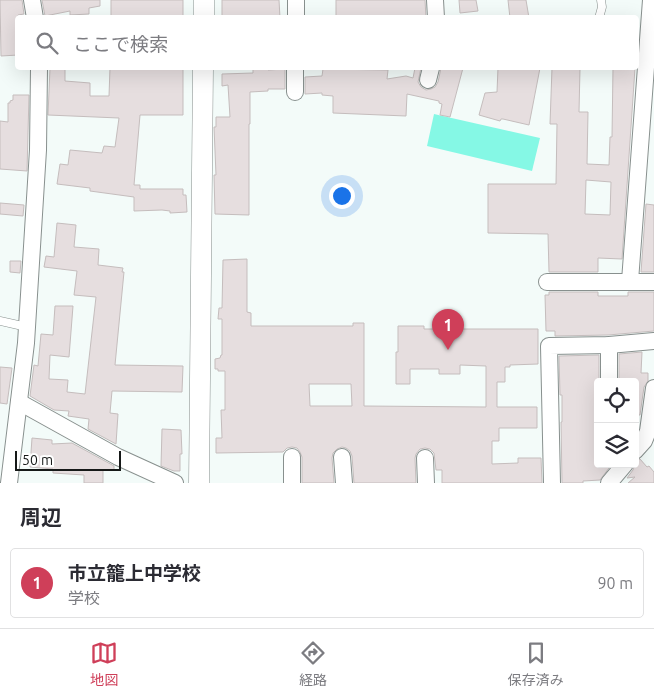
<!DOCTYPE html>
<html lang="ja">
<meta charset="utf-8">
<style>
:root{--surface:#fff;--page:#f2f2f3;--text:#2b2b33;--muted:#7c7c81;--line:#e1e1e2;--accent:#cf3f59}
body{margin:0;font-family:Ubuntu,"Noto Sans JP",sans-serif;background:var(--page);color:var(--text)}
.controls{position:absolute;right:15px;bottom:15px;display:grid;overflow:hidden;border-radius:5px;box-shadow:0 5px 20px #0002}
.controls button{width:45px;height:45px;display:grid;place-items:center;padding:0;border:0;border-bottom:1px solid var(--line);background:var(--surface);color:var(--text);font:25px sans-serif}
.scale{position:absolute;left:15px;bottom:12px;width:106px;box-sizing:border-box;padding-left:5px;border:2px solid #161918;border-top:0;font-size:14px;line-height:18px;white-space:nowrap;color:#161918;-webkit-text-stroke:4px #fff;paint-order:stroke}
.you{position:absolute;left:341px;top:195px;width:18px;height:18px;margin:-12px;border:4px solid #fff;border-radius:50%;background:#1a73e8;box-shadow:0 0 0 8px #1a73e833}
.badge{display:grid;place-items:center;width:32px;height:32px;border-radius:50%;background:var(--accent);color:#fff;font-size:16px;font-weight:700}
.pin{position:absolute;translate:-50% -41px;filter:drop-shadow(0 1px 2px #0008)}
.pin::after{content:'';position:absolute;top:26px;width:18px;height:15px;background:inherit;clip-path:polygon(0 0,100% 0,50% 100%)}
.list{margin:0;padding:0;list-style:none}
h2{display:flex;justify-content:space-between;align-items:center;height:65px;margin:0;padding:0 20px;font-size:21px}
h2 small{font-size:16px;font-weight:400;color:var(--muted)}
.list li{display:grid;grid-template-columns:32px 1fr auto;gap:15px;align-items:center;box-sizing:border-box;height:70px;margin:0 10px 10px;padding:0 10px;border:1px solid var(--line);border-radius:5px}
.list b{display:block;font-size:19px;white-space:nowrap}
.list p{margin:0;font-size:16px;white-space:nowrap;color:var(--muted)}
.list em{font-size:16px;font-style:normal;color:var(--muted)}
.icon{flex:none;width:28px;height:28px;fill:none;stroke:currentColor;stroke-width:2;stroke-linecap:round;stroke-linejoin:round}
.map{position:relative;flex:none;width:654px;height:483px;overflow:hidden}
.search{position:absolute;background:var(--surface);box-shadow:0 5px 20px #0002;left:15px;right:15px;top:15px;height:55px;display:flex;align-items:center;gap:12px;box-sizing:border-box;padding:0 18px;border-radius:5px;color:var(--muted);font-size:19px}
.sheet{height:145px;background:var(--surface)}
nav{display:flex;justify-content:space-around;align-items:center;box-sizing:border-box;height:70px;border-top:1px solid var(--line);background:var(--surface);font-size:14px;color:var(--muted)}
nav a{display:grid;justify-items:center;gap:2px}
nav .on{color:var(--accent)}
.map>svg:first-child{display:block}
.water{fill:#85f8e5}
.building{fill:#e6dedf;stroke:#c5bdbd;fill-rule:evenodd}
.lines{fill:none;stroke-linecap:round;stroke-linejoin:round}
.service-casing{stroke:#88908e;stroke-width:9}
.minor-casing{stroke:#88908e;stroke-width:18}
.tertiary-casing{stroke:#88908e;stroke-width:21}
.service{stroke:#fff;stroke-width:8}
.minor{stroke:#fff;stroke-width:16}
.tertiary{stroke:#fff;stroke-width:20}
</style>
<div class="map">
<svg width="654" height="483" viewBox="0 0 654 483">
<rect width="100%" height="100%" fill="#f3fbf9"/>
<!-- water -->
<polygon class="water" points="434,114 540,138 532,171 427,146"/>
<!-- building -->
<g class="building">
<polygon points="0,0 22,0 24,14 18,15 18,55 1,56"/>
<polygon points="42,0 100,0 100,6 89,8 89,14 70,15 70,11 45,16"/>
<rect x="111" y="0" width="72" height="18"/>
<polygon points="222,0 279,0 280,18 222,18"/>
<polygon points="336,0 425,0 426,18 336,18"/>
<polygon points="459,0 476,0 478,11 460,13"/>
<polygon points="508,0 526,0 529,18 510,18"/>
<polygon points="50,68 65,68 65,81 90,83 90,96 109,96 110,68 183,68 183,115 140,115 134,185 140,185 140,189 183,189 183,195 186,195 187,212 170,213 170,211 162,210 134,211 134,197 90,191 90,188 57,184 60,164 68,165 70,150 102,153 104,146 115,147 119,118 48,115"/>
<polygon points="253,68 268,68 268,70 285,69 285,89 268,89 268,91 250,92 250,124 249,124 249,215 215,214 214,175 216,175 214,127 216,127 216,117 230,117 228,85 222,86 222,74 253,73"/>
<polygon points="415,68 421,68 418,82 421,87 426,90 431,89 435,87 438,82 441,68 463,68 450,117 440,115 442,104 439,103 439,101 407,94 406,116 333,113 333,96 322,95 322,93 305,94 305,77 322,76 323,69 388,70 387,79 406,76 413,78"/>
<polygon points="498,68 540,68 529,125 503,119 501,119 500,121 479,115 485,93 497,92"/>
<path d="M 552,68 L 580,68 L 579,112 L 588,112 L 587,164 L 609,165 L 610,137 L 612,137 L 613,68 L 635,68 L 622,259 L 598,258 L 598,272 L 549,272 L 548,234 L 488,233 L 488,184 L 556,184 L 557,124 L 550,124 ZM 586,180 L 611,182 L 610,215 L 585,214 Z"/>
<polygon points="13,95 29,95 27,171 0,169 0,121 8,122 8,103 10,103 10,101 13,100"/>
<polygon points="0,203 24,205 23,216 0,214"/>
<polygon points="646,204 654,205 654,272 641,272"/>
<polygon points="57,223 76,225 74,247 99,249 98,265 123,268 122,272 124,272 115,365 183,366 182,392 112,391 110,413 118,414 116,444 88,429 89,419 68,416 69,411 54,410 30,396 34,365 38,366 41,334 53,335 55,306 73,306 69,357 50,355 49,379 68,380 67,392 85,394 96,297 74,295 77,271 44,267 46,256 54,257"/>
<path d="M 247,259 L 247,312 L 251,313 L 251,326 L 353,326 L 353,323 L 364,323 L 364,406 L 486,407 L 486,366 L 460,365 L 460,374 L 439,374 L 439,369 L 410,369 L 410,384 L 396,384 L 396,352 L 398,352 L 398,326 L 424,326 L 424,329 L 538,329 L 538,364 L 510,365 L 510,367 L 505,367 L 505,382 L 497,382 L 497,407 L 537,407 L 537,428 L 499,428 L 499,441 L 492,441 L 492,464 L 518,463 L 518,458 L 541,458 L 542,483 L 442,483 L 442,470 L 436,470 L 434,453 L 430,449 L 425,448 L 420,449 L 416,454 L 415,458 L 416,483 L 354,483 L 352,456 L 350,451 L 346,448 L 342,447 L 337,449 L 333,453 L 332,458 L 334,483 L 302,483 L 302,457 L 300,452 L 297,448 L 292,447 L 287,448 L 283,452 L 216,453 L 216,438 L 222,438 L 221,410 L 225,410 L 225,371 L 218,371 L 218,369 L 215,369 L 215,359 L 220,358 L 221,355 L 222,355 L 222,319 L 218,319 L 219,308 L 222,308 L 223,260 ZM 309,384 L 351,384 L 352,406 L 310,406 Z"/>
<polygon points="10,261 21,261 20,273 10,272"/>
<polygon points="549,292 598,292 598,296 628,296 628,292 654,292 654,331 608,335 555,336 555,331 546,331 545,295 549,295"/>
<polygon points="642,352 641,373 648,373 648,381 644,387 640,415 635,415 635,382 619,382 619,354"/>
<polygon points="599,355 599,382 598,382 598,464 612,464 600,480 583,481 583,483 562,483 561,422 562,422 562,395 560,395 559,356"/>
<polygon points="0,367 12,368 7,404 0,403"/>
<polygon points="162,429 181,430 182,454 180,454 180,471 174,471 161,466"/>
<polygon points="32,438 52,440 52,444 72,443 114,466 114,470 103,470 103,483 84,483 84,475 53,473 53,469 30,467"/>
<polygon points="640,459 647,467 649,466 654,472 654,483 628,483 635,477 627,478 633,470 635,461"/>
</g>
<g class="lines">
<!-- service casing -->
<g class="service-casing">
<g id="service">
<polyline points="599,18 602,7 601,0"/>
<polyline points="0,321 27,327"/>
</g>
</g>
<!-- minor casing -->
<g class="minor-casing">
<g id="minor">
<polyline points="32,0 35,18"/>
<polyline points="435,0 436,18"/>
<polyline points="296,18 296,0"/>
<polyline points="428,80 431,68"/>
<polyline points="295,92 295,68"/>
<polyline points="630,281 651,0"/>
<polyline points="547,282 654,282"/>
<polyline points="609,345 609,382"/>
<polyline points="19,402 118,457 175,483"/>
<polyline points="635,451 644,441 648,431 654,388"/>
<polyline points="292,457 292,483"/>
<polyline points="342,457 344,483"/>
<polyline points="425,458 426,483"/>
<polyline points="9,483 26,343 38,150 39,68"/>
<polyline points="552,483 549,346 609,345 654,341"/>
<polyline points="609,483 625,464"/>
</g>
</g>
<!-- tertiary casing -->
<g class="tertiary-casing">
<g id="tertiary">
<polyline points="204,18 204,0"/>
<polyline points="199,483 203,68"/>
</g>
</g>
<!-- service -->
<use href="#service" class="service"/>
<!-- minor -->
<use href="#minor" class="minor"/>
<!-- tertiary -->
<use href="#tertiary" class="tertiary"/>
</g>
</svg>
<div class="controls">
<button><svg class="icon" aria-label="locate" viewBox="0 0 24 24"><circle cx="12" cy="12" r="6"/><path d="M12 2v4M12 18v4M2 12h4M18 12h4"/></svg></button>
<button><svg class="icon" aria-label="layers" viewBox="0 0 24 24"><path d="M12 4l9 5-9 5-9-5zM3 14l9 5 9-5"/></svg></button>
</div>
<div class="scale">50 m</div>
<div class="you"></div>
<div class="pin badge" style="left:448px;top:350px">1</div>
<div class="search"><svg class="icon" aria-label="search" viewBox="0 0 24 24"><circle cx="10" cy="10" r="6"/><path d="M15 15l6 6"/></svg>ここで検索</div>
</div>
<section class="sheet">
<h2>周辺<small></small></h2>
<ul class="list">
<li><span class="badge">1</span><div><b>市立籠上中学校</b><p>学校</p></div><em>90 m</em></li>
</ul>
</section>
<nav>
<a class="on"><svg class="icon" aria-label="map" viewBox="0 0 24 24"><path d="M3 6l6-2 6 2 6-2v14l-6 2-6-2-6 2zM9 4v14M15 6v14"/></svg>地図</a>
<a><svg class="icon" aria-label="directions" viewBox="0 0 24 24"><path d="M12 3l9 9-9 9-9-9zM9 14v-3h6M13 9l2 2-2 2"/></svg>経路</a>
<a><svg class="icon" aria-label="saved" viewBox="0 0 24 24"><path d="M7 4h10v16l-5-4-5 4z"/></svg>保存済み</a>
</nav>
